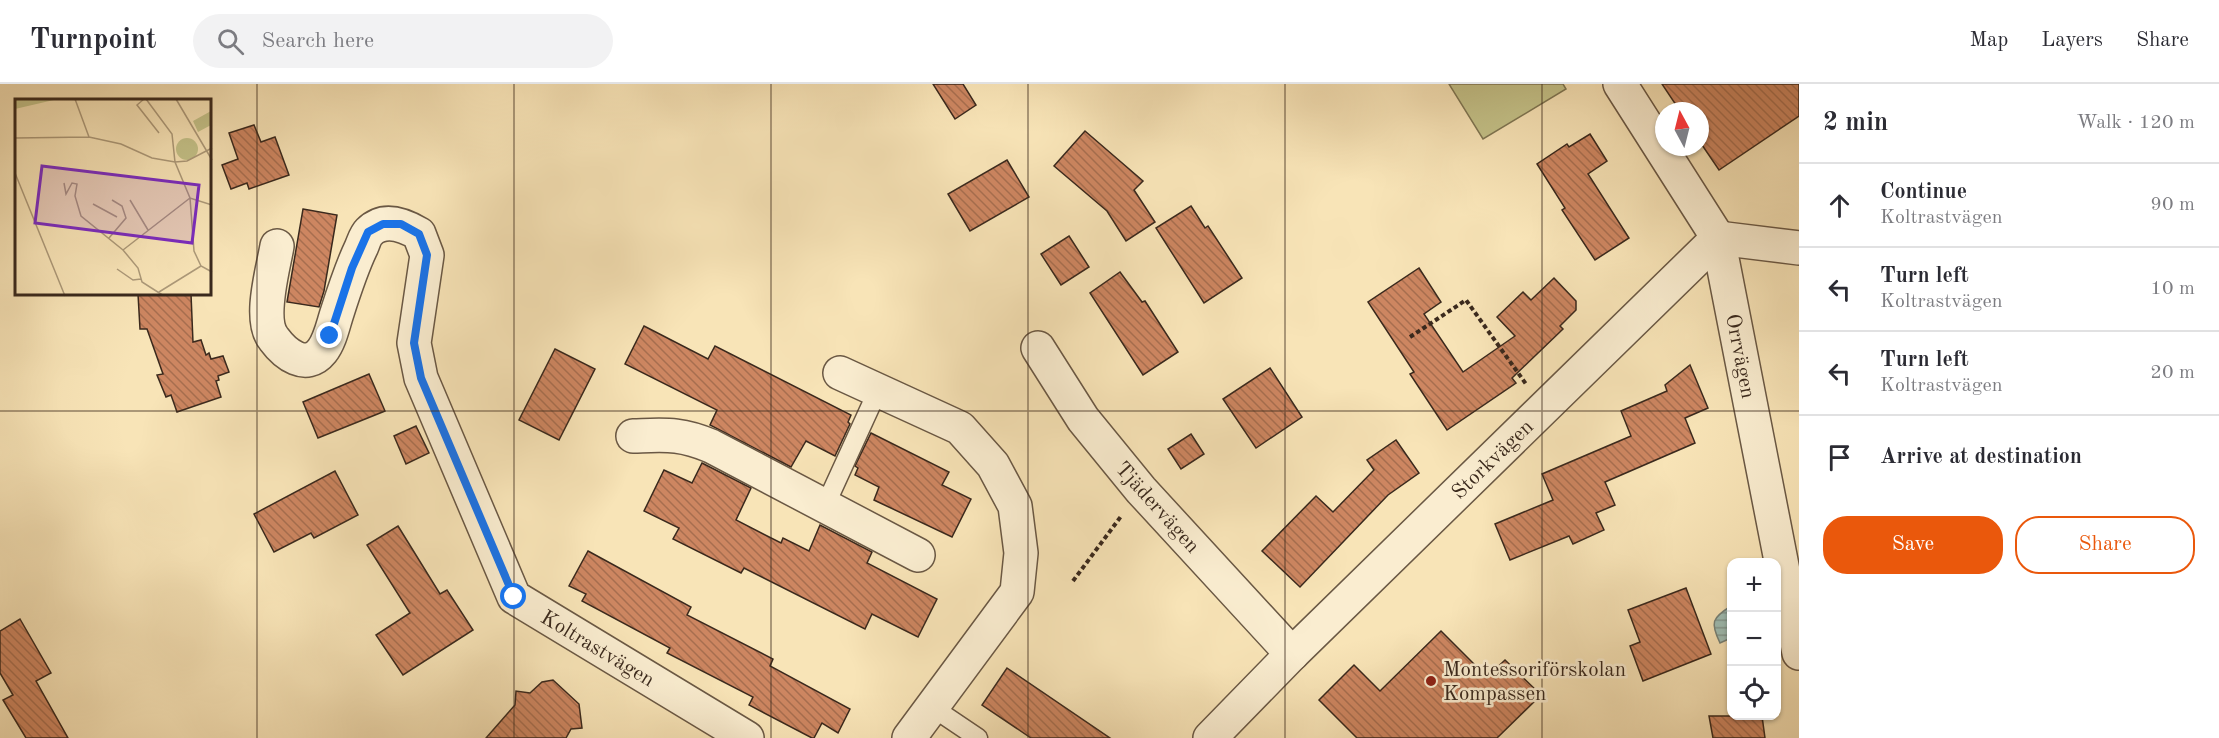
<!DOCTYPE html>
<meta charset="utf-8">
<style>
:root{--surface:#fff;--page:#f2f2f3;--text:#2b2b33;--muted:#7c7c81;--line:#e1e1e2;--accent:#ea580c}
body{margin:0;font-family:"Old Standard TT",serif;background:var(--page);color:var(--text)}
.controls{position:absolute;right:18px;bottom:18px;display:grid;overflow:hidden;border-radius:12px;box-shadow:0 2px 4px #0004}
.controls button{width:54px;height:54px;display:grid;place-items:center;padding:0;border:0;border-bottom:2px solid var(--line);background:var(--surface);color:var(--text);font:30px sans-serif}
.compass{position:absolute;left:1655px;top:18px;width:54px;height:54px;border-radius:50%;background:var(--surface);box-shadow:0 2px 4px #0004;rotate:353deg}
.stop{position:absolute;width:18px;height:18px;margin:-14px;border:4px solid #1a73e8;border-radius:50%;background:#fff}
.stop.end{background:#1a73e8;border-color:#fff;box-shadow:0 2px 6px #0008}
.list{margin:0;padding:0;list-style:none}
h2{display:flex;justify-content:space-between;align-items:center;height:78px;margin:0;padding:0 24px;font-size:26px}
h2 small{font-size:20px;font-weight:400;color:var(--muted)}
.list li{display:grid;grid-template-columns:39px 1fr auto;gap:18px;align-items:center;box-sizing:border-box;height:84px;padding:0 24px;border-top:2px solid var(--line)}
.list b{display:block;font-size:22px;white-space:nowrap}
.list p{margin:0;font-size:20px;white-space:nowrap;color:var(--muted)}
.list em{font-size:20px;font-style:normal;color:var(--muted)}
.actions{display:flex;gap:12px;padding:18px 24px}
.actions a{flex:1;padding:14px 0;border:2px solid var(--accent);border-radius:24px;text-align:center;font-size:21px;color:var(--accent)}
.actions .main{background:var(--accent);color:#fff}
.icon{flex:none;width:33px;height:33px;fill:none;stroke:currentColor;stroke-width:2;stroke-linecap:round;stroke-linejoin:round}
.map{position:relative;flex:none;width:1799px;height:654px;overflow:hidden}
header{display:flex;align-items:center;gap:36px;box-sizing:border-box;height:84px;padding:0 30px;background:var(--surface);border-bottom:2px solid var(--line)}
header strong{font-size:28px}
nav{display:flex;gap:33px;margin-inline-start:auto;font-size:21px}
.search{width:420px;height:54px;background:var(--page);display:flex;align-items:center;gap:15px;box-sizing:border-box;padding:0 21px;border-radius:33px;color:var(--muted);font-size:22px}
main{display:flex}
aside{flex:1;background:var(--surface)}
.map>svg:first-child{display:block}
.pitch{fill:#c4c289;stroke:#7f7653;stroke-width:1.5}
.water{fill:url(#water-rules);stroke:#778278;stroke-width:1.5}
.building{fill:url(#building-back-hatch);stroke:#3a291d;stroke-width:1.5}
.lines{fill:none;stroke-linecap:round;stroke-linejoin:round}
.service-casing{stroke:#6a5844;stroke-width:21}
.minor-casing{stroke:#6a5844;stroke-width:36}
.path{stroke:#3a291d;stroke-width:4;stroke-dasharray:4.5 3;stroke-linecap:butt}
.service{stroke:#faedd0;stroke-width:18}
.minor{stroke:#faedd0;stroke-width:33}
.route{stroke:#1a73e8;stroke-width:8}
.grid{fill:none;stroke:#3a291d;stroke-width:1.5;stroke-opacity:0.55}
.poi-dot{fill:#8f2418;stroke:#faedd0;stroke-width:2}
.labels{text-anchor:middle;stroke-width:5;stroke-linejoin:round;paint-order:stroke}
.street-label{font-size:21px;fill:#3a291d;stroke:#faedd0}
.poi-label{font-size:21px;fill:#3a291d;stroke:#faedd0;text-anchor:start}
.inset-road{fill:none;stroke:#ac9979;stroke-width:1.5}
.view{fill:#7b2cbf;fill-opacity:0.15;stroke:#7b2cbf;stroke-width:3}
.inset-edge{fill:none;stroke:#3a291d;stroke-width:3}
</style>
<header>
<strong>Turnpoint</strong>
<div class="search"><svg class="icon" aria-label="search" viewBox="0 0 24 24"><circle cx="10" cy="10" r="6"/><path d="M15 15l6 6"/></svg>Search here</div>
<nav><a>Map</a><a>Layers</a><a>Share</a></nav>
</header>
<main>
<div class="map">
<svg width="1799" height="654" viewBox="0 0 1799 654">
<defs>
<pattern id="water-rules" width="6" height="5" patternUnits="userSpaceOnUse" patternTransform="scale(1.5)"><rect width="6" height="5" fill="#9fbeb5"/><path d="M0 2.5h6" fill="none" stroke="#839a93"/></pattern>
<pattern id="building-back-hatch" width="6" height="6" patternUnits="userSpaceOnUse" patternTransform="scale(1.5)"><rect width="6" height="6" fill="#cd8661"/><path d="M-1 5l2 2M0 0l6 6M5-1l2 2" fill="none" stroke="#a76e4f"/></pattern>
</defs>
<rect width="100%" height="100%" fill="#f8e4b7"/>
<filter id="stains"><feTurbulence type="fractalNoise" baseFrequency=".00333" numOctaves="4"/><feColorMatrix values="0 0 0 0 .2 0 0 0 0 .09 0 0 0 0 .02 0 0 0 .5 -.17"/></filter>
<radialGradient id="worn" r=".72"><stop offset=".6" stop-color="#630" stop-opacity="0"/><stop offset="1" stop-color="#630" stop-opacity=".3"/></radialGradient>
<!-- pitch -->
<polygon class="pitch" points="1449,0 1563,0 1566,5 1483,55"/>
<!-- water -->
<path class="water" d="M 1731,522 L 1731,554 L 1720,559 C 1710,538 1712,534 1731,522 Z"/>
<!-- building -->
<g class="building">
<polygon points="933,0 963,0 976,21 955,35"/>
<polygon points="1662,0 1799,0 1799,32 1719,86 1700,58 1700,27 1680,27"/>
<polygon points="254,41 261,58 275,53 289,91 249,105 247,99 231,105 222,81 238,75 229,49"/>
<polygon points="1085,47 1143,97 1134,106 1155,138 1126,157 1107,127 1054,82"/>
<polygon points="1590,50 1607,77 1588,90 1629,154 1595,176 1562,126 1565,124 1537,80 1567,60 1569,63"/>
<polygon points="1007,76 1029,113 970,147 948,110"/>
<polygon points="1191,122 1205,144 1208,142 1242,194 1204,219 1156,144"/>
<polygon points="303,125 337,131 324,207 319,223 287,218"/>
<polygon points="1069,152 1089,183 1061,201 1041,170"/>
<polygon points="1419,184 1441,218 1424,230 1463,288 1515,252 1497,233 1523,208 1531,216 1554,194 1576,217 1576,226 1560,242 1563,245 1512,294 1516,299 1447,346 1410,290 1414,288 1368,218"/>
<polygon points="1120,188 1142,218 1145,217 1178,268 1143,291 1090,209"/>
<polygon points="138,210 191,210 193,258 201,256 206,271 209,269 211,275 223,272 229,288 218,292 219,296 216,297 221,313 177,328 171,311 166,313 157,291 163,290 147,245 140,245"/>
<polygon points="644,242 708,275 715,262 851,331 848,338 850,340 835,372 806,357 791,383 710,341 717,326 625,280"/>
<polygon points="555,265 595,285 559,356 519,336"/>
<polygon points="1690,281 1708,324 1685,334 1695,359 1605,398 1615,421 1596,429 1604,446 1573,460 1569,452 1510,476 1495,440 1553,416 1542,390 1631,352 1621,327 1667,307 1665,301"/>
<polygon points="1270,284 1302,333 1256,364 1223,315"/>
<polygon points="369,290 385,327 318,354 303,318"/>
<polygon points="416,342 429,369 406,380 394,352"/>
<polygon points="871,349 949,388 942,401 971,415 952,453 874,416 879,403 855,391 858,384 855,382"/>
<polygon points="1191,350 1204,370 1181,385 1168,365"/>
<polygon points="1396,356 1419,389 1388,411 1300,503 1262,467 1316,412 1333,428 1374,386 1367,376"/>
<polygon points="702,379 751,404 736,436 781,459 783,454 809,467 820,441 872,468 867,479 937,515 918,553 872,530 865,545 744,484 741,489 673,455 679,444 644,427 664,386 692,399"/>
<polygon points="335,387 358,431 314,454 311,449 274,468 254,430"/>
<polygon points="398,442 440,510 447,506 473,546 403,591 376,551 410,529 367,461"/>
<polygon points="588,467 691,523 687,531 773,575 770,582 850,625 838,649 822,639 814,654 812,654 749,621 753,613 667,569 670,564 582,517 586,510 569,502"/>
<polygon points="1686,504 1711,570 1643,597 1630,562 1640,558 1628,526"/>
<polygon points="20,535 51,589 36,597 68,654 26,654 3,616 13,611 0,589 0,547"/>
<polygon points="1441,547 1487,593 1505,576 1541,611 1497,654 1357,654 1319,616 1354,581 1380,607"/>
<polygon points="1007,584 1110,654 1031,654 982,621"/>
<polygon points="553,596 579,620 582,644 571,645 566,654 486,654 515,621 516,607 530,609 542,598"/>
<polygon points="1709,632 1762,632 1765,654 1713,654"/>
</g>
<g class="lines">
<!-- service casing -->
<g class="service-casing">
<g id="service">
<polyline points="825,422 878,306"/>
<polyline points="932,623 978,654"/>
</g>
</g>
<!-- minor casing -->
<g class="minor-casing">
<g id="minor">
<polyline points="1620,0 1718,154 1799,569"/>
<path d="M 277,162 C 273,186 258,236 274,255 C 285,270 306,287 322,267 C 330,257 333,241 337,229 C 344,207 351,185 361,164 C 363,160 365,152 369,148 C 384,133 404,141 419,150 L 427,171 L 414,259 L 421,294 L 514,513 L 747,654"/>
<polyline points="1038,264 1083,335 1141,406 1292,570"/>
<polyline points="840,289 960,344 993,381 1015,422 1021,469 1017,508 909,654"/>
<path d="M 633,352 C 666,351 680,349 711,362 L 918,471"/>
<polyline points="1210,654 1292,570 1718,154 1799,164"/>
</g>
</g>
<!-- path -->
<g class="path">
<polyline points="1410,253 1466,216 1526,300"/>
<polyline points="1073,497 1122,431"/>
</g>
<!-- service -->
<use href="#service" class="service"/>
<!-- minor -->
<use href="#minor" class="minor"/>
</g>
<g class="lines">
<!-- route -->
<polyline class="route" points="330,252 352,184 368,148 383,140 401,140 419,150 427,171 414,259 421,294 514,513"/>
</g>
<!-- grid -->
<path class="grid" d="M 257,0 L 257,654M 514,0 L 514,654M 771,0 L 771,654M 1028,0 L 1028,654M 1285,0 L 1285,654M 1542,0 L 1542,654M 0,327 L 1799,327"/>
<!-- markers -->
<circle class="poi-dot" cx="1431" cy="597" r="6"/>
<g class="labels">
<!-- street labels -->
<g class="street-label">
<text transform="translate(1741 272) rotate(79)" y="7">Orrvägen</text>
<text transform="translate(1492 375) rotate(-44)" y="7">Storkvägen</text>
<text transform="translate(1158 423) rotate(48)" y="7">Tjädervägen</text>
<text transform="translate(598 564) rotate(31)" y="7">Koltrastvägen</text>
</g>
<!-- poi labels -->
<g class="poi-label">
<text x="1443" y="592">Montessoriförskolan<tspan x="1443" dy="24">Kompassen</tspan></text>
</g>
</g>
<!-- overview -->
<g transform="translate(15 15)">
<rect width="196" height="196" fill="#f8e4b7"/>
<path d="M161 50a11 11 0 1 1 22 0a11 11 0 1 1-22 0Z" fill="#c4c289"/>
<path d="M 0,0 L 43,0 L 0,10 ZM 196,12 L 196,26 L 183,33 L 178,22 Z" fill="#c4c289"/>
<path class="inset-road" d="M 60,0 L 74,38M 129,0 L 122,6 L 144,34M 131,0 L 157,35 L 160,63 L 175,99 L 179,152 L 186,167 L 197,173M 161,0 L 197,61M 0,39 L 74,38 L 106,45 L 137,59 L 160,63 L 172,62 L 197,49M 0,74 L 50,197M 49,84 L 51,95 L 57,84 L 62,85 L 60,97 L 66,117 L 108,151 L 123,169 L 127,183 L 149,197M 115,101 L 133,131M 78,105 L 102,118M 94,139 L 111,119 L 107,107 L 97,101M 108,151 L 175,99 L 197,106M 102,170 L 118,181 L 126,180M 144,193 L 186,167"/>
<path class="view" d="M 27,67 L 184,86 L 177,144 L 20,124 Z"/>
<rect width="196" height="196" class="inset-edge"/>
</g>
<rect width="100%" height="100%" filter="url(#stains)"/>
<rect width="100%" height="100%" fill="url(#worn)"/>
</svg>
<div class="controls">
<button>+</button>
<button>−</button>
<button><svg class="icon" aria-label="locate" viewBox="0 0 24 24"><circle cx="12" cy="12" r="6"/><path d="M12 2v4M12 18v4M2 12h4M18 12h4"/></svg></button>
</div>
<svg class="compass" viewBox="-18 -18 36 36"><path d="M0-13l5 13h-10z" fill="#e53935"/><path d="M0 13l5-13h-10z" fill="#7c7c81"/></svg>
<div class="stop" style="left:514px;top:513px"></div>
<div class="stop end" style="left:330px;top:252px"></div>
</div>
<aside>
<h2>2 min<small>Walk · 120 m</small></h2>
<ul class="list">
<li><svg class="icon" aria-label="ahead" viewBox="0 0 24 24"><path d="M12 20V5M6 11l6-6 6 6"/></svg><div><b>Continue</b><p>Koltrastvägen</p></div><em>90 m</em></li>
<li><svg class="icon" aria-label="left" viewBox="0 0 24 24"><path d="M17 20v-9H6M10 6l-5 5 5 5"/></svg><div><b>Turn left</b><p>Koltrastvägen</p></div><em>10 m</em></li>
<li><svg class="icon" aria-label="left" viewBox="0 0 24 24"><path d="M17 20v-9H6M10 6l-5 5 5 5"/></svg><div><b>Turn left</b><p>Koltrastvägen</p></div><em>20 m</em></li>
<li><svg class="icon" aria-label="arrive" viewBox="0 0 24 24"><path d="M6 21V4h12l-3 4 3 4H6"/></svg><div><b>Arrive at destination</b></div></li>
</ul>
<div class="actions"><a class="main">Save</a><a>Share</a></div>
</aside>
</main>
